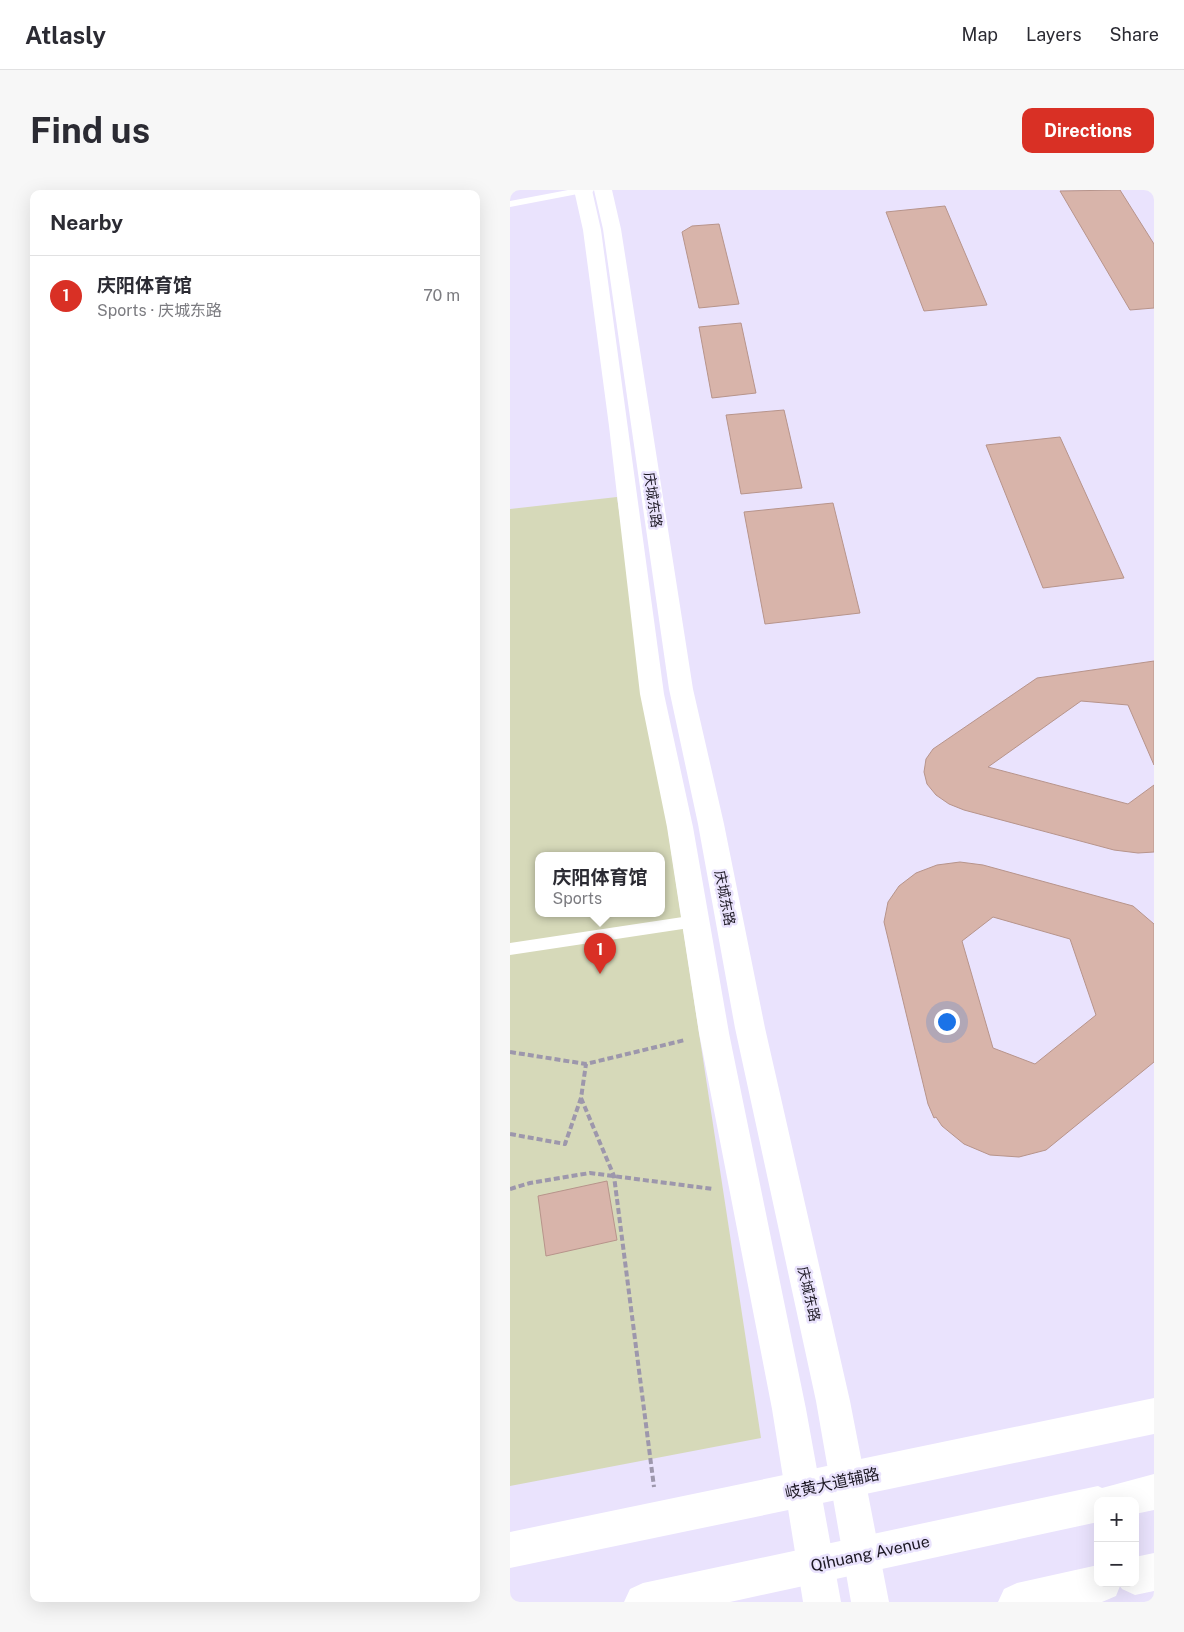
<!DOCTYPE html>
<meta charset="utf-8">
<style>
:root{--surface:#fff;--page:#f7f7f7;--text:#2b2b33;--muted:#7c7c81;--line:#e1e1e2;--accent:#d93025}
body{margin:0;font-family:"Public Sans","Noto Sans SC",sans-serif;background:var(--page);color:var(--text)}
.controls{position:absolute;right:15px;bottom:15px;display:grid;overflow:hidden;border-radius:10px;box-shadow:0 5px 20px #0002}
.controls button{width:45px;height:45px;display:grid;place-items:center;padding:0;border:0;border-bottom:1px solid var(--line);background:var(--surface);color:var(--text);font:25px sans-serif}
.you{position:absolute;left:436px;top:831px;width:18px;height:18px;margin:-12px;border:4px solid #fff;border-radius:50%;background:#1a73e8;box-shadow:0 0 0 8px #1a73e833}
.badge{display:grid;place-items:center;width:32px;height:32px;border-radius:50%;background:var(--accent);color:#fff;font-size:16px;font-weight:700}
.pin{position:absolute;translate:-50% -41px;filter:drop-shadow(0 1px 2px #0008)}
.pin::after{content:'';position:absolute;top:26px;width:18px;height:15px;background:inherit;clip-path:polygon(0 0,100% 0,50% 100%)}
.popup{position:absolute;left:25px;top:662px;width:130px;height:65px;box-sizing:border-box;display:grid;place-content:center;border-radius:10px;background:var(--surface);filter:drop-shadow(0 1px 4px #0005);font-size:16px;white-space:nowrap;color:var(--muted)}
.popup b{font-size:19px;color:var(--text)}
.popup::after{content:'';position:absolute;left:50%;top:100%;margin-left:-10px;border:10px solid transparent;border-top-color:var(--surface)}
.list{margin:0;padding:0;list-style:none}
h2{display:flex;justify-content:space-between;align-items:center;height:65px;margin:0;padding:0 20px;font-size:21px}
h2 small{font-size:16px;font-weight:400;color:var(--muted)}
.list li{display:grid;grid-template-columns:32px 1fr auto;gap:15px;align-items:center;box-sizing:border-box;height:80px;padding:0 20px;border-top:1px solid var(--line)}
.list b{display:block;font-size:19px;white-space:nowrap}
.list p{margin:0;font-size:16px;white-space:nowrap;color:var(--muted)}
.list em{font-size:16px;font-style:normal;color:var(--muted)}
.map{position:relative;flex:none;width:644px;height:1412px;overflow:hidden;border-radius:10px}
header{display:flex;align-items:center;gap:30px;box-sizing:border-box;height:70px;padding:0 25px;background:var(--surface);border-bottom:1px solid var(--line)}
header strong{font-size:24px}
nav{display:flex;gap:28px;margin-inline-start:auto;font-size:18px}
.intro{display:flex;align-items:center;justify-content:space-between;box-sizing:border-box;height:120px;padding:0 30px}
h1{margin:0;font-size:35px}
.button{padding:12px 22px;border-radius:10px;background:var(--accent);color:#fff;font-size:18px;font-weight:700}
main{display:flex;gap:30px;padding:0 30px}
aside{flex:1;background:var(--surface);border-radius:10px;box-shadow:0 5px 20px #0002}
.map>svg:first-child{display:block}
.green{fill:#d6d9b9;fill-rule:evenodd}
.building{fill:#d8b4aa;stroke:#b7948b;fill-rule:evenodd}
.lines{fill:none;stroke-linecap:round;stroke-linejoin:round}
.path{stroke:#9d97ac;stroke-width:4;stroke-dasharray:6 3;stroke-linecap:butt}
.service{fill:#fff;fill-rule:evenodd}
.tertiary{fill:#fff;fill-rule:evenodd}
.secondary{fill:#fff;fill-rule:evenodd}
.primary{fill:#fff;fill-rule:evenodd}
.labels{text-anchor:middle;stroke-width:5;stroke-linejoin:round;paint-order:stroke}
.street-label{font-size:14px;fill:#1d1924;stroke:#eae3fd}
.near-street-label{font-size:16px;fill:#1d1924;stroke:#eae3fd}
</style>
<header>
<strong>Atlasly</strong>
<nav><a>Map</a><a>Layers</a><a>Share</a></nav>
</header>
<div class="intro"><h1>Find us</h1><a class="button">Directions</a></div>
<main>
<aside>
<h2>Nearby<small></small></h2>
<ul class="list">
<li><span class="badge">1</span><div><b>庆阳体育馆</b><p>Sports · 庆城东路</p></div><em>70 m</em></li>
</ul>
</aside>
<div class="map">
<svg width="644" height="1412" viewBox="0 0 644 1412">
<rect width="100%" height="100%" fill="#eae3fd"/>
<!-- green -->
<path class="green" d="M 107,307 L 251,1248 L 0,1296 L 0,319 ZM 29,665 L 151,665 L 151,723 L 29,723 Z"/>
<!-- building -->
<g class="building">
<polygon points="610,0 644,54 644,118 620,120 550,1"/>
<polygon points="435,16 477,115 414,121 376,22"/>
<polygon points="209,34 229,114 189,118 172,42 182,36"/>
<polygon points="231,133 246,203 202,208 189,137"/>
<polygon points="274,220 292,298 231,304 216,225"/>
<polygon points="550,247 614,388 533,398 476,255"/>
<polygon points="323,313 350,423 255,434 234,322"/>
<polygon points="644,471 644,575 618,515 571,511 478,577 618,614 644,595 644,662 628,663 604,660 454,620 439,614 426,605 417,594 414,582 416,569 423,559 527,488"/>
<path d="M 450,672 L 473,675 L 623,716 L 644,734 L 644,872 L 536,960 L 509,967 L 480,965 L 454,954 L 432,936 L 426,927 L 424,928 L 418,914 L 374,732 L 378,712 L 389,696 L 406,683 L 427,675 ZM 483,727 L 560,749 L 586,825 L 525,874 L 483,858 L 452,751 Z"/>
<polygon points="97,991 107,1050 36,1066 28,1006"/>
</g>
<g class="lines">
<!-- path -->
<g class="path">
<polyline points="0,862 76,874 175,850"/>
<polyline points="71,908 104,986 144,1297"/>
<polyline points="0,944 55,954 71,908 76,874"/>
<polyline points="0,999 20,993 80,983 203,999"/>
</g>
<!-- service -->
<g class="service">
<polygon points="58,0 78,0 73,3 0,17 0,11"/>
<polygon points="186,725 191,727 194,731 191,735 186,737 0,765 0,753"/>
</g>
<!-- tertiary -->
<g class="tertiary">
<polygon points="64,0 82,0 91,40 154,504 183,637 219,843 296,1219 331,1412 293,1412 262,1219 189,843 157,637 130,504 99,236 73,40"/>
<polygon points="84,0 102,0 111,39 183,499 214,634 255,838 340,1211 379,1412 341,1412 306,1211 225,838 188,634 159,499 93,39"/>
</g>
<!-- secondary -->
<g class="secondary">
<polygon points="64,0 84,0 81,4 67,4"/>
<polygon points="644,1208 644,1244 0,1378 0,1342"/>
</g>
<!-- primary -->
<g class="primary">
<polygon points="644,1284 644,1320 625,1324 625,1311 588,1311 588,1332 220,1412 114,1412 120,1399 133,1393 588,1296 592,1298"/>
<polygon points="644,1363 644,1401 625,1405 612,1399 610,1396 606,1406 592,1412 488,1412 494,1399 507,1393 588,1375 588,1393 625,1393 625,1367"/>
</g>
</g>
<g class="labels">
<!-- street labels -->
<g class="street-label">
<text transform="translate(143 310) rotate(82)" y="5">庆城东路</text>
<text transform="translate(215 708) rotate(79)" y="5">庆城东路</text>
<text transform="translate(299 1104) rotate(77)" y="5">庆城东路</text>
</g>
<!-- near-street labels -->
<g class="near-street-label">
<text transform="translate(322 1293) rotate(-12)" y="6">岐黄大道辅路</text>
<text transform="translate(360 1363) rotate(-12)" y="6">Qihuang Avenue</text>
</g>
</g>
</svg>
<div class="controls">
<button>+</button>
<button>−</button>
</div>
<div class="you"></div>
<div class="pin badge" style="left:90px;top:784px">1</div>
<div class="popup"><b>庆阳体育馆</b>Sports</div>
</div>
</main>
